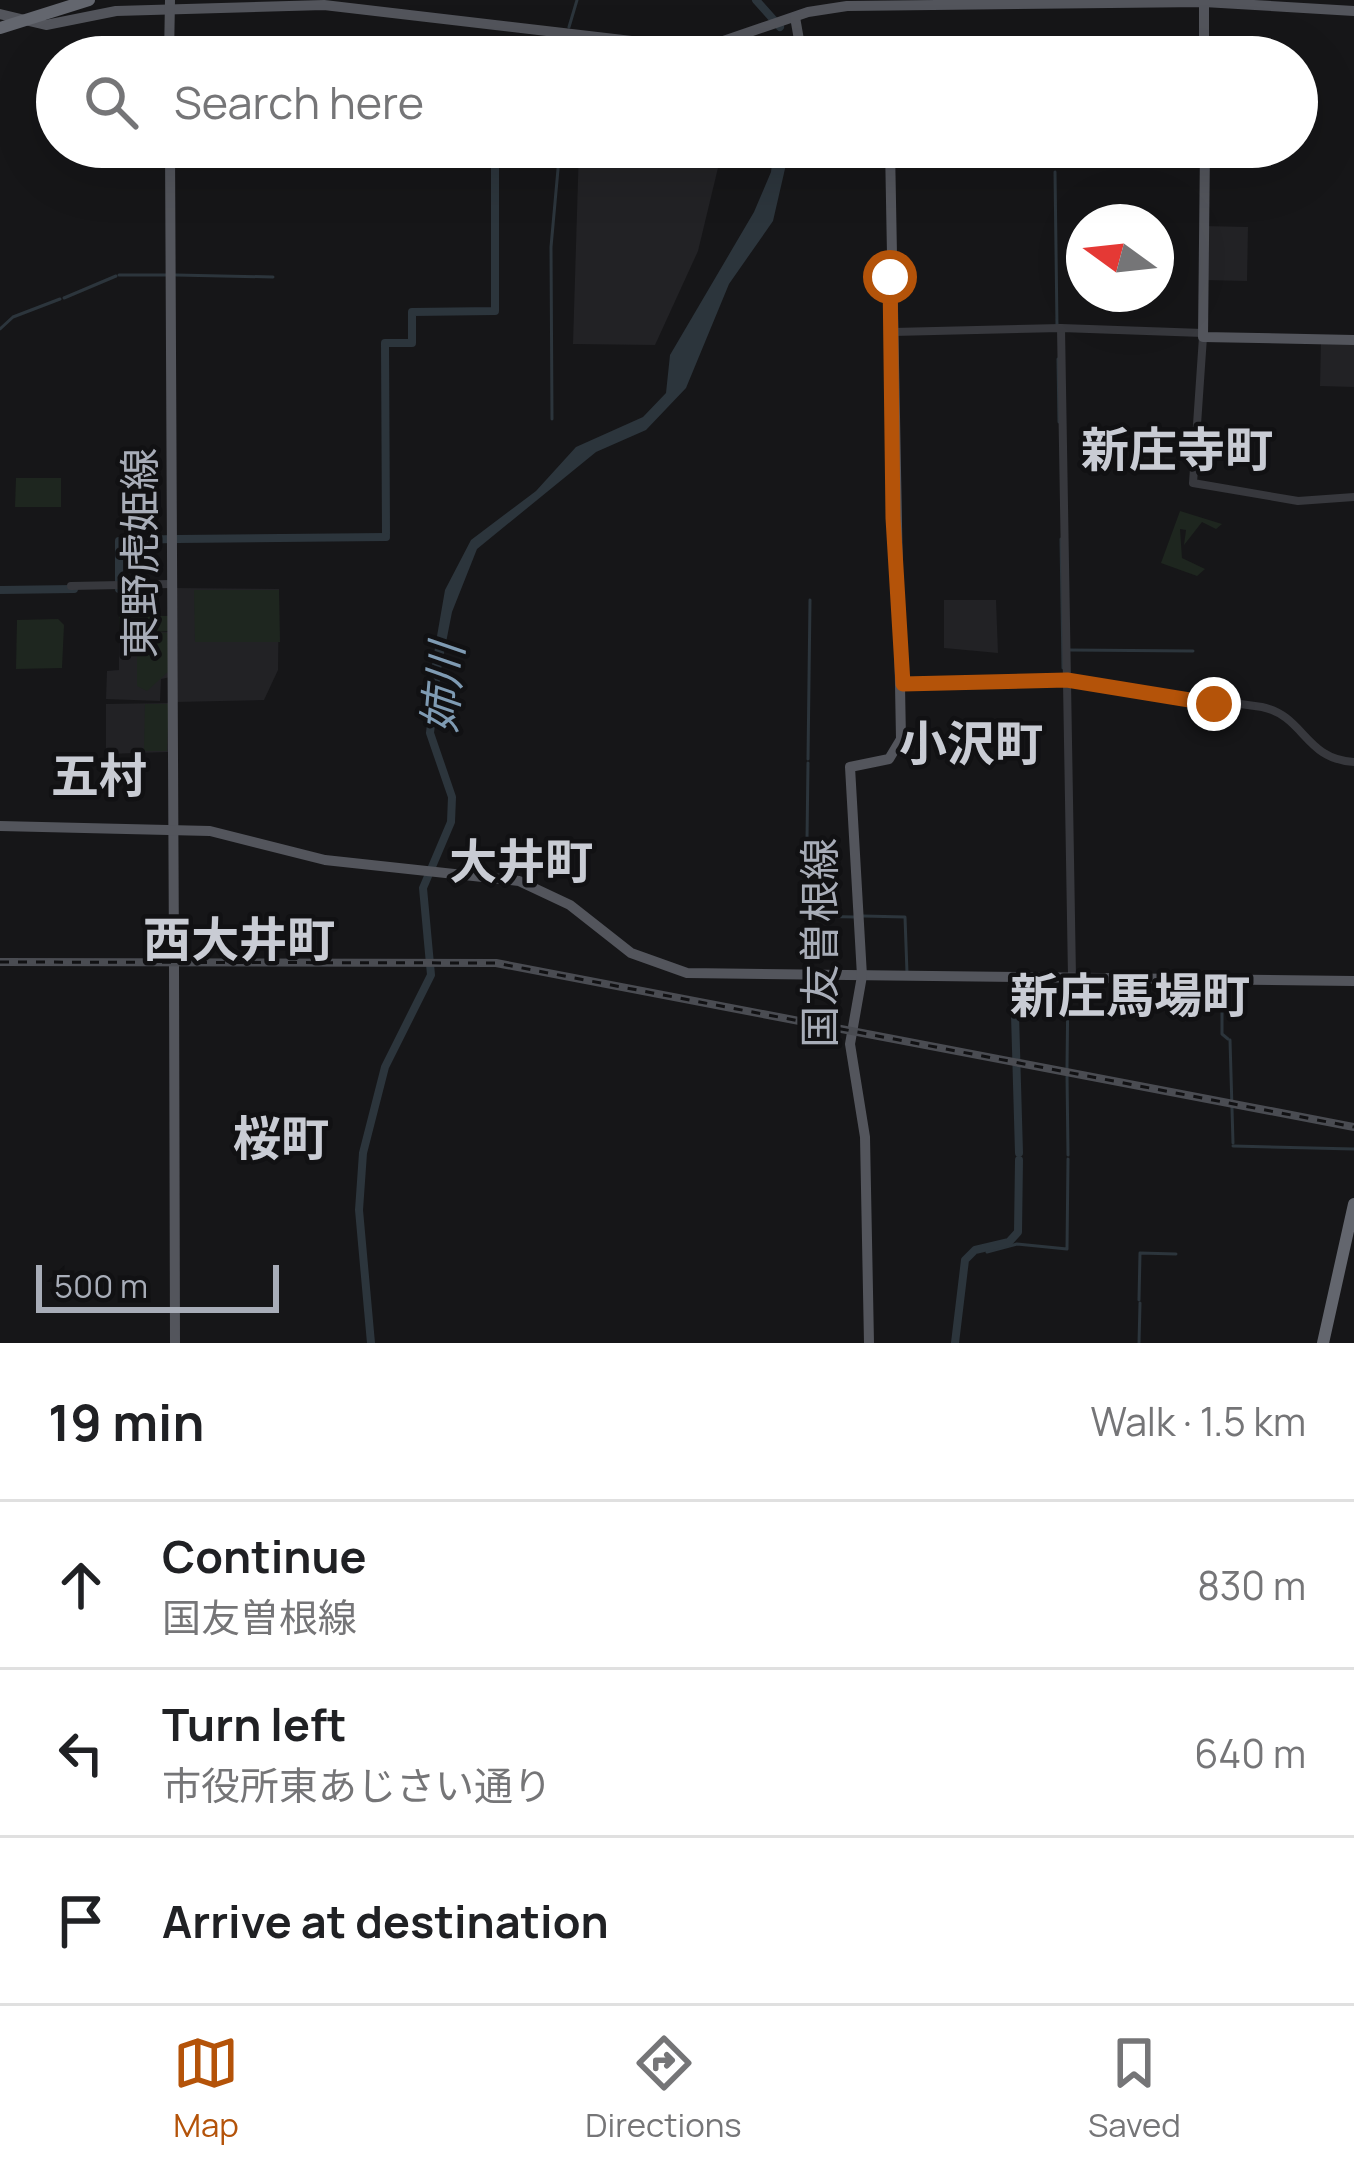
<!DOCTYPE html>
<meta charset="utf-8">
<style>
:root{--surface:#fff;--page:#f2f2f2;--text:#202124;--muted:#757577;--line:#e0e0e0;--accent:#b45309}
body{margin:0;font-family:Manrope,"Noto Sans JP",sans-serif;background:var(--page);color:var(--text)}
.compass{position:absolute;left:1066px;top:204px;width:108px;height:108px;border-radius:50%;background:var(--surface);box-shadow:0 12px 48px #0002;rotate:285deg}
.scale{position:absolute;left:36px;bottom:30px;width:243px;box-sizing:border-box;padding-left:12px;border:6px solid #a8adb8;border-top:0;font-size:33px;line-height:42px;white-space:nowrap;color:#a8adb8;-webkit-text-stroke:9px #111113;paint-order:stroke}
.stop{position:absolute;width:36px;height:36px;margin:-27px;border:9px solid #b45309;border-radius:50%;background:#fff}
.stop.end{background:#b45309;border-color:#fff;box-shadow:0 3px 12px #0008}
.list{margin:0;padding:0;list-style:none}
h2{display:flex;justify-content:space-between;align-items:center;height:156px;margin:0;padding:0 48px;font-size:51px}
h2 small{font-size:39px;font-weight:400;color:var(--muted)}
.list li{display:grid;grid-template-columns:78px 1fr auto;gap:36px;align-items:center;box-sizing:border-box;height:168px;padding:0 48px;border-top:3px solid var(--line)}
.list b{display:block;font-size:45px;white-space:nowrap}
.list p{margin:0;font-size:39px;white-space:nowrap;color:var(--muted)}
.list em{font-size:39px;font-style:normal;color:var(--muted)}
.icon{flex:none;width:66px;height:66px;fill:none;stroke:currentColor;stroke-width:2;stroke-linecap:round;stroke-linejoin:round}
.map{position:relative;flex:none;width:1354px;height:1343px;overflow:hidden}
.search{position:absolute;background:var(--surface);box-shadow:0 12px 48px #0002;left:36px;right:36px;top:36px;height:132px;display:flex;align-items:center;gap:30px;box-sizing:border-box;padding:0 42px;border-radius:66px;color:var(--muted);font-size:45px}
.sheet{height:660px;background:var(--surface)}
nav{display:flex;justify-content:space-around;align-items:center;box-sizing:border-box;height:168px;border-top:3px solid var(--line);background:var(--surface);font-size:33px;color:var(--muted)}
nav a{display:grid;justify-items:center;gap:6px}
nav .on{color:var(--accent)}
.map>svg:first-child{display:block}
.built{fill:#222225}
.green{fill:#1e261f}
.water{fill:#2c353c}
.lines{fill:none;stroke-linecap:round;stroke-linejoin:round}
.stream{stroke:#2c353c;stroke-width:3}
.river{stroke:#2c353c;stroke-width:8}
.minor{stroke:#37383d;stroke-width:8}
.major{stroke:#53555c;stroke-width:10}
.highway{stroke:#63666e;stroke-width:12}
.rail-casing{stroke:#4a4c52;stroke-width:8}
.rail{stroke:#111113;stroke-width:3;stroke-dasharray:9;stroke-linecap:butt}
.route{stroke:#b45309;stroke-width:15}
.labels{text-anchor:middle;stroke-width:9;stroke-linejoin:round;paint-order:stroke}
.street-label{font-size:42px;fill:#a8adb8;stroke:#111113}
.water-label{font-size:45px;font-style:italic;fill:#7f9bb3;stroke:#111113}
.quarter-label{font-size:48px;font-weight:bold;fill:#c9ccd4;stroke:#111113}
</style>
<div class="map">
<svg width="1354" height="1343" viewBox="0 0 1354 1343">
<rect width="100%" height="100%" fill="#161618"/>
<!-- built -->
<g class="built">
<polygon points="590,41 702,56 725,53 725,57 583,57"/>
<polygon points="579,147 723,147 698,251 655,345 573,344"/>
<polygon points="1203,226 1248,227 1247,281 1204,280"/>
<polygon points="1321,341 1354,342 1354,387 1320,386"/>
<polygon points="175,588 279,589 278,670 264,700 176,702"/>
<polygon points="944,600 996,600 998,653 944,648"/>
<polygon points="119,632 171,632 171,677 161,679 160,701 106,699 107,671 119,670"/>
<polygon points="171,703 168,752 106,754 106,704"/>
</g>
<!-- green -->
<g class="green">
<polygon points="16,478 61,478 61,507 15,507"/>
<polygon points="1180,511 1222,524 1216,529 1202,522 1184,545 1186,530 1180,529 1182,558 1205,569 1197,576 1161,563"/>
<polygon points="194,590 279,590 280,642 195,642"/>
<polygon points="119,616 171,616 171,631 152,632 170,633 170,670 147,691 137,686 137,632 120,631"/>
<polygon points="58,619 64,625 62,668 16,669 17,620"/>
<polygon points="145,704 169,704 167,751 144,751"/>
</g>
<!-- water -->
<polygon class="water" points="774,147 790,147 773,221 729,284 686,388 646,430 596,452 477,549 452,612 442,663 432,665 445,590 471,540 536,491 576,447 643,417 666,393 670,355 754,212 771,172"/>
<g class="lines">
<!-- stream -->
<g class="stream">
<polyline points="569,27 577,0"/>
<polyline points="561,57 566,39"/>
<polyline points="1055,172 1057,326"/>
<polyline points="119,275 166,275"/>
<polyline points="176,275 273,277"/>
<polyline points="64,298 116,276"/>
<polyline points="0,329 13,317 60,299"/>
<polyline points="1058,359 1059,422"/>
<polyline points="552,419 551,247 560,147"/>
<polyline points="1061,539 1063,668"/>
<polyline points="1069,650 1193,651"/>
<polyline points="808,759 810,600"/>
<polyline points="808,763 806,916 855,917"/>
<polyline points="863,916 905,917 907,973"/>
<polyline points="1222,985 1222,1034 1228,1039"/>
<polyline points="1230,1040 1233,1143"/>
<polyline points="1067,1069 1068,981"/>
<polyline points="1067,1074 1068,1155"/>
<polyline points="1233,1146 1354,1149"/>
<polyline points="986,1248 986,1249"/>
<polyline points="987,1252 1017,1244 1067,1249 1068,1159"/>
<polyline points="1139,1300 1140,1253 1176,1254"/>
<polyline points="1139,1343 1140,1303"/>
</g>
<!-- river -->
<g class="river">
<polyline points="756,0 780,27"/>
<polyline points="386,534 385,343 412,343 412,312 495,311 495,147"/>
<polyline points="177,539 386,537"/>
<polyline points="119,589 119,541 171,539"/>
<polyline points="0,590 74,589"/>
<polyline points="1014,980 1019,1153"/>
<polyline points="371,1343 359,1210 363,1153 385,1067 431,975 423,888 451,822 452,797 430,733 439,653"/>
<polyline points="955,1343 965,1260 975,1250 1009,1242 1018,1232 1019,1160"/>
</g>
<!-- minor -->
<g class="minor">
<polyline points="1061,328 1072,977"/>
<polyline points="893,332 1061,328 1203,333"/>
<polyline points="1203,337 1193,483 1298,501 1354,497"/>
<polyline points="71,586 171,584"/>
<path d="M 903,684 L 1067,680 L 1262,707 C 1305,716 1304,759 1354,762"/>
</g>
<!-- major -->
<g class="major">
<polyline points="0,14 46,25 116,11 324,5 700,49 808,12 847,6 1204,2 1354,11"/>
<polyline points="795,17 802,57"/>
<polyline points="169,57 170,0"/>
<polyline points="1204,57 1204,2"/>
<polyline points="170,147 174,959"/>
<polyline points="1205,147 1203,337 1354,340"/>
<polyline points="0,826 210,831 325,860 519,881 570,905 631,953 687,973 1354,981"/>
<polyline points="174,966 175,1343"/>
<polyline points="869,1343 865,1137 850,1044 862,976 850,767 889,759 901,739 890,147"/>
</g>
<!-- highway -->
<g class="highway">
<polyline points="0,28 89,0"/>
<polyline points="1323,1343 1354,1204"/>
</g>
<!-- rail casing -->
<g class="rail-casing">
<polyline id="rail" points="0,962 496,963 1354,1127"/>
</g>
<!-- rail -->
<use href="#rail" class="rail"/>
</g>
<g class="lines">
<!-- route -->
<polyline class="route" points="890,277 893,518 903,684 1067,680 1214,704"/>
</g>
<g class="labels">
<!-- street labels -->
<g class="street-label">
<text transform="translate(140 553) rotate(-90)" y="15">東野虎姫線</text>
<text transform="translate(820 943) rotate(-90)" y="15">国友曽根線</text>
</g>
<!-- water labels -->
<g class="water-label">
<text transform="translate(443 688) rotate(-85)" y="16">姉川</text>
</g>
<!-- quarter labels -->
<g class="quarter-label">
<text x="1177" y="467">新庄寺町</text>
<text x="971" y="761">小沢町</text>
<text x="99" y="793">五村</text>
<text x="521" y="879">大井町</text>
<text x="239" y="957">西大井町</text>
<text x="1130" y="1013">新庄馬場町</text>
<text x="281" y="1156">桜町</text>
</g>
</g>
</svg>
<svg class="compass" viewBox="-18 -18 36 36"><path d="M0-13l5 13h-10z" fill="#e53935"/><path d="M0 13l5-13h-10z" fill="#757577"/></svg>
<div class="scale">500 m</div>
<div class="stop" style="left:890px;top:277px"></div>
<div class="stop end" style="left:1214px;top:704px"></div>
<div class="search"><svg class="icon" aria-label="search" viewBox="0 0 24 24"><circle cx="10" cy="10" r="6"/><path d="M15 15l6 6"/></svg>Search here</div>
</div>
<section class="sheet">
<h2>19 min<small>Walk · 1.5 km</small></h2>
<ul class="list">
<li><svg class="icon" aria-label="ahead" viewBox="0 0 24 24"><path d="M12 20V5M6 11l6-6 6 6"/></svg><div><b>Continue</b><p>国友曽根線</p></div><em>830 m</em></li>
<li><svg class="icon" aria-label="left" viewBox="0 0 24 24"><path d="M17 20v-9H6M10 6l-5 5 5 5"/></svg><div><b>Turn left</b><p>市役所東あじさい通り</p></div><em>640 m</em></li>
<li><svg class="icon" aria-label="arrive" viewBox="0 0 24 24"><path d="M6 21V4h12l-3 4 3 4H6"/></svg><div><b>Arrive at destination</b></div></li>
</ul>
</section>
<nav>
<a class="on"><svg class="icon" aria-label="map" viewBox="0 0 24 24"><path d="M3 6l6-2 6 2 6-2v14l-6 2-6-2-6 2zM9 4v14M15 6v14"/></svg>Map</a>
<a><svg class="icon" aria-label="directions" viewBox="0 0 24 24"><path d="M12 3l9 9-9 9-9-9zM9 14v-3h6M13 9l2 2-2 2"/></svg>Directions</a>
<a><svg class="icon" aria-label="saved" viewBox="0 0 24 24"><path d="M7 4h10v16l-5-4-5 4z"/></svg>Saved</a>
</nav>
